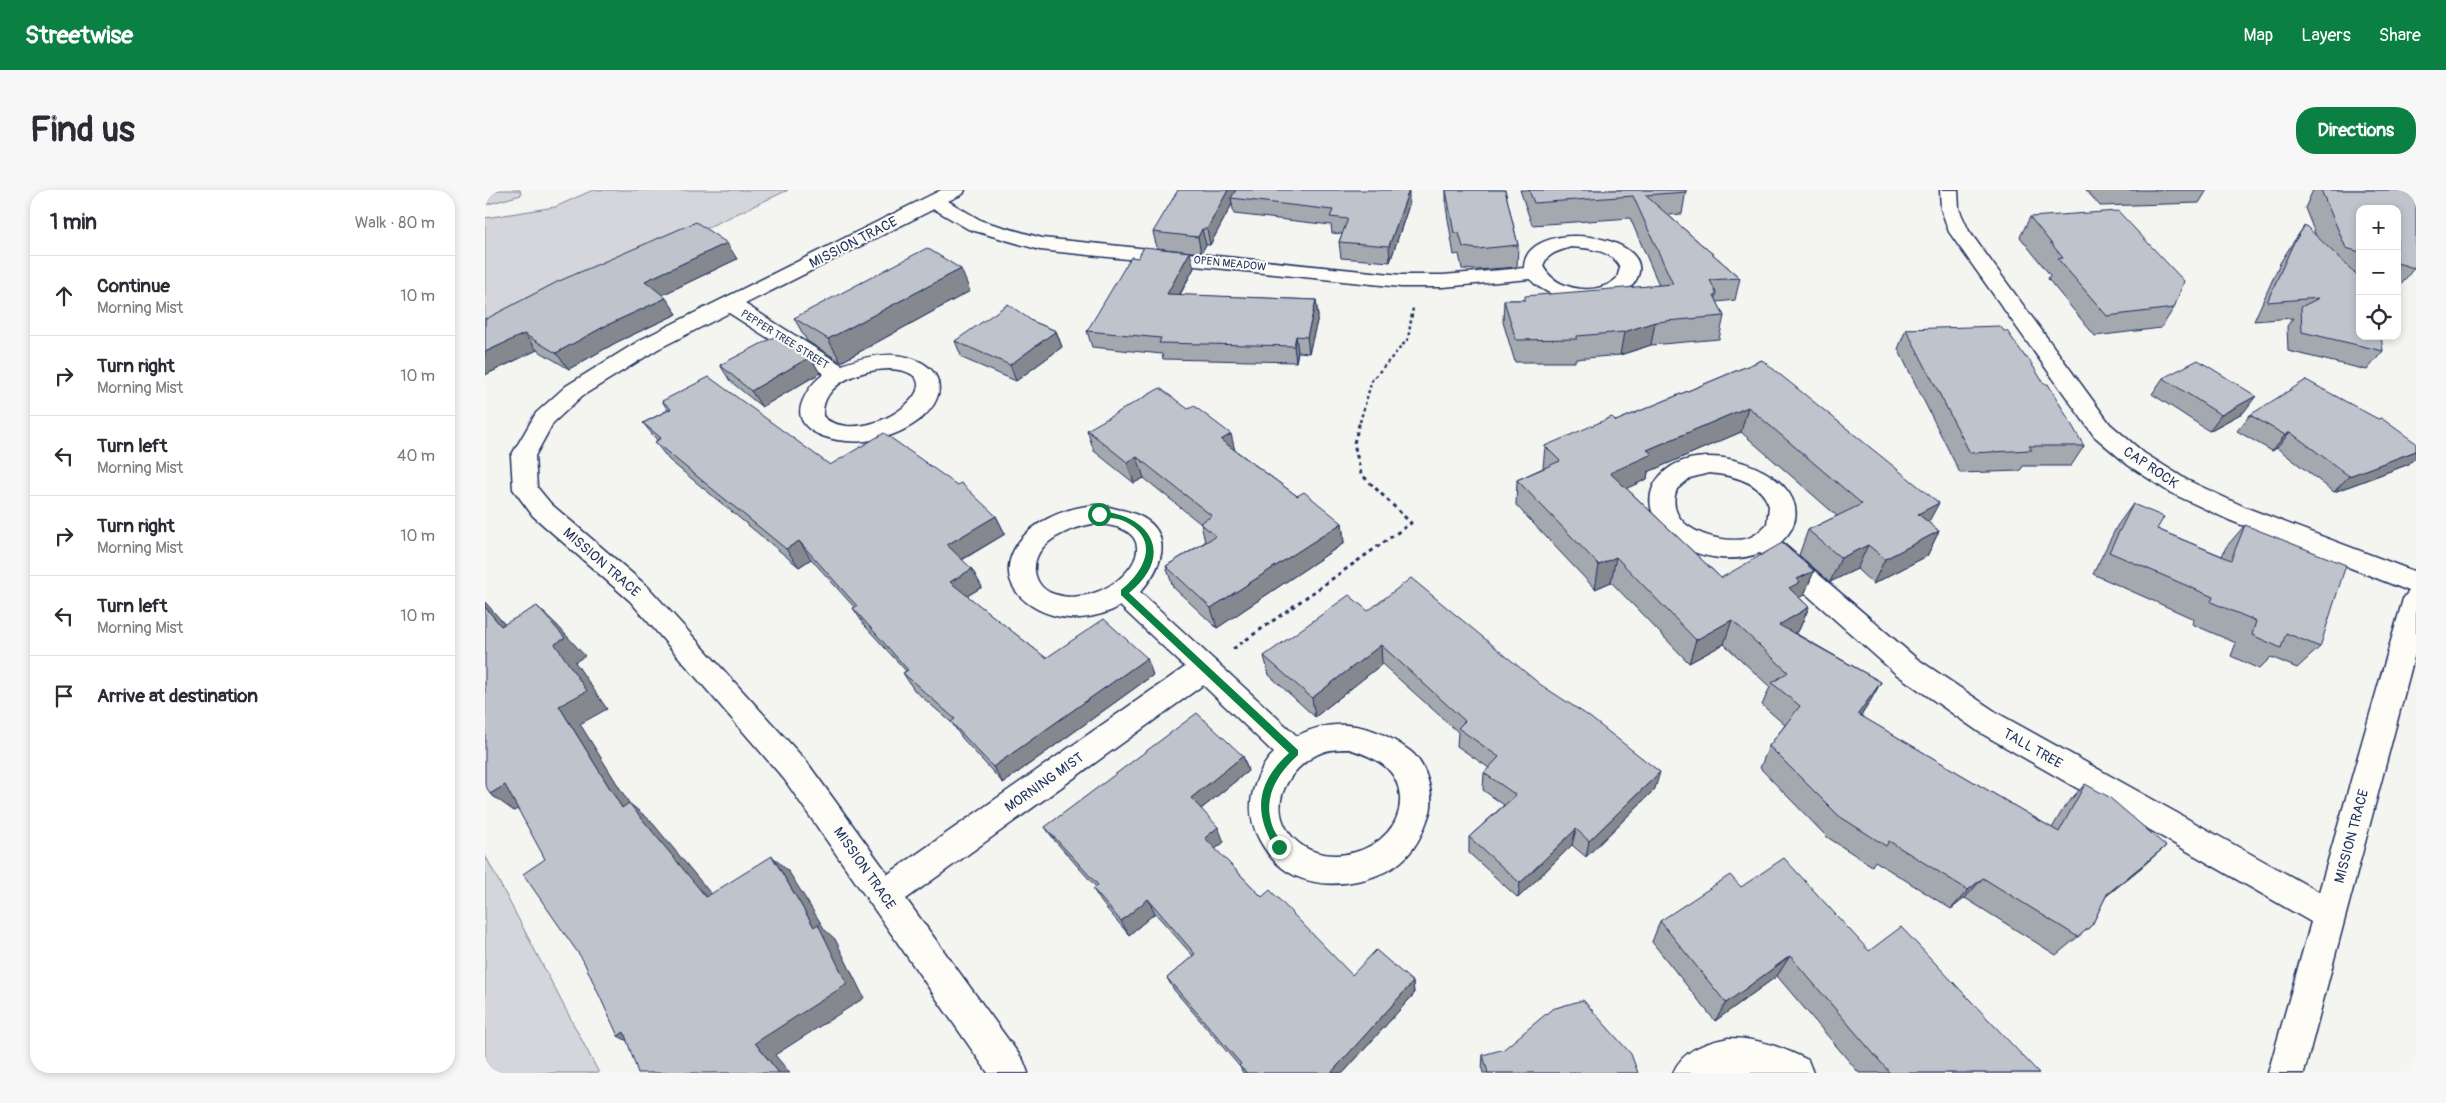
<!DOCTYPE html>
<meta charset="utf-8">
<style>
:root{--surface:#fff;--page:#f7f7f7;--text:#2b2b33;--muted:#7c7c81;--line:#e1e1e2;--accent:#0b8043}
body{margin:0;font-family:Pangolin,sans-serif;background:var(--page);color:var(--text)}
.controls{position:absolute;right:15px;top:15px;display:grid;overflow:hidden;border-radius:10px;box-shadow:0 2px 8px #0003}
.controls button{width:45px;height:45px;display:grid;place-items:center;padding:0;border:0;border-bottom:1px solid var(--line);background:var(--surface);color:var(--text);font:25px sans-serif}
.stop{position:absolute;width:15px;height:15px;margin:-11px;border:4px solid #0b8043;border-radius:50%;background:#fff}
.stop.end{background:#0b8043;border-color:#fff;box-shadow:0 1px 5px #0008}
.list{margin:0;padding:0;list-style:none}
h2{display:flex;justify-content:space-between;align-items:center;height:65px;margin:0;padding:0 20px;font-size:21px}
h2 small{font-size:16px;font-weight:400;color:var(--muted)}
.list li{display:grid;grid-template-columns:32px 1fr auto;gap:15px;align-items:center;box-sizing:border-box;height:80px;padding:0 20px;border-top:1px solid var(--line)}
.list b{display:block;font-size:19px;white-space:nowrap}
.list p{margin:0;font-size:16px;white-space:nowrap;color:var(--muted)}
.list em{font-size:16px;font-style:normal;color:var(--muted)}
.icon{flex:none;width:28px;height:28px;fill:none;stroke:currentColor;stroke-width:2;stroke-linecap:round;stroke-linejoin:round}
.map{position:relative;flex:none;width:1931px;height:883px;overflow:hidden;border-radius:20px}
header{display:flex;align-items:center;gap:30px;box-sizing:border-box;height:70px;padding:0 25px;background:var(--accent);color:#fff}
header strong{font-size:24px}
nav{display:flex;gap:28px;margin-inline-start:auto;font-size:18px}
.intro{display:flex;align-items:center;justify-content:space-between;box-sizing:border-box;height:120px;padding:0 30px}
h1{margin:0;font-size:35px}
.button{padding:12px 22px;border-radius:20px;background:var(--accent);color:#fff;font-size:18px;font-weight:700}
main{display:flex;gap:30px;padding:0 30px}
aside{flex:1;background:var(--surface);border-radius:20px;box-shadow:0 2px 8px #0003}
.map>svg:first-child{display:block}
.green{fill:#d4d6db;stroke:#78829c}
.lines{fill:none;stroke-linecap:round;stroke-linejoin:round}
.minor-casing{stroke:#1b2f5e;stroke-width:3}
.path-far1{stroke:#1b2f5e;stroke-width:2.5;stroke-dasharray:3 3;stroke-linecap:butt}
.path{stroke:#1b2f5e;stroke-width:3;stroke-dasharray:4 4;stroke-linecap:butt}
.minor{fill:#fdfcf7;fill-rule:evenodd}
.wall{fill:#a4a8af;stroke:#1b2f5e}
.shaded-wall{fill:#86888f;stroke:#1b2f5e}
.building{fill:#bfc3cc;stroke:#1b2f5e}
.route{fill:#0b8043}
.labels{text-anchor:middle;stroke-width:4;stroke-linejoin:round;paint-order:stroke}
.far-street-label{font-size:11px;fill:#1b2f5e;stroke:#fdfcf7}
.street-label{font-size:14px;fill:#1b2f5e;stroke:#fdfcf7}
</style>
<header>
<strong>Streetwise</strong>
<nav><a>Map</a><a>Layers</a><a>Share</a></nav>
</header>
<div class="intro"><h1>Find us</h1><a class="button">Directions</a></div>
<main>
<aside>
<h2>1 min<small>Walk · 80 m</small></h2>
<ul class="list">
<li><svg class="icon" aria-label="ahead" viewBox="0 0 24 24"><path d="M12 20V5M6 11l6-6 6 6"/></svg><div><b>Continue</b><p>Morning Mist</p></div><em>10 m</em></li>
<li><svg class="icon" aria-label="right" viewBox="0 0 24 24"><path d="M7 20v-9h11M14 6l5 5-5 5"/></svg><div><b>Turn right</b><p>Morning Mist</p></div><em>10 m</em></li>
<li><svg class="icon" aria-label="left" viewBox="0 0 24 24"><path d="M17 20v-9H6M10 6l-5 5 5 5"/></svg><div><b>Turn left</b><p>Morning Mist</p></div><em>40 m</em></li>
<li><svg class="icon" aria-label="right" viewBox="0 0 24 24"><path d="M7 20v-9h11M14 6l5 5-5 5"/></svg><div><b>Turn right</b><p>Morning Mist</p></div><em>10 m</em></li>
<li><svg class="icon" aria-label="left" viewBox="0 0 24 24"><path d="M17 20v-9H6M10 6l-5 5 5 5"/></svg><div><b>Turn left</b><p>Morning Mist</p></div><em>10 m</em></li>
<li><svg class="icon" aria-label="arrive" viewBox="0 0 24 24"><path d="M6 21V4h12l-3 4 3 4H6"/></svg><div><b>Arrive at destination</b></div></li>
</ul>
</aside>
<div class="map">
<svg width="1931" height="883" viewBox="0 0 1931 883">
<rect width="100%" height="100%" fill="#f4f4f1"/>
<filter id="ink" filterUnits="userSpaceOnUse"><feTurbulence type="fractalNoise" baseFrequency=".02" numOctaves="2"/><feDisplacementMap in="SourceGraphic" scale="10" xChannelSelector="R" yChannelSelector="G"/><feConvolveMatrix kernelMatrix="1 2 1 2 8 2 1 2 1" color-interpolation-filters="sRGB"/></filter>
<g filter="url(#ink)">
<!-- green -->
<g class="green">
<polygon points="0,0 35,0 36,5 0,15"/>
<polygon points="108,0 303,0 0,141 0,28 70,17"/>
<polygon points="0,665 114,883 0,883"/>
</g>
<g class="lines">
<!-- minor casing -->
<g class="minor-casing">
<g id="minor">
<path d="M 456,0 L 480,0 L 478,4 L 463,11 L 497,31 L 557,48 L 916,85 L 958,85 L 1039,78 C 1039,25 1177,44 1151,90 C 1132,124 1067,114 1045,89 L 958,97 L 916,97 L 555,60 L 483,39 L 449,19 L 260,114 L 357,175 C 373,169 391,164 409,165 C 452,168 472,201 433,231 C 418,242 399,249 380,251 C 357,254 302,245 318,210 C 323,199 329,191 339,184 L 244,123 L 173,159 L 97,206 L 68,233 L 50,266 L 52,297 L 66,314 L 163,397 L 321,571 L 403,684 L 700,477 L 635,416 C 624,423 608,427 595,428 C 559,431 509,403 528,362 C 541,333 581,317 611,315 C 620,315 629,319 637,320 C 689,332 684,370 655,402 L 812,546 C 851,525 891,535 925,561 C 940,572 950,604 945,622 C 939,640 933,655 920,668 C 909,679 891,687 877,690 C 834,700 795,690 774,649 C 765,631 763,614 770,595 C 774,583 780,571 789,563 L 718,495 L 421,709 L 538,870 L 543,883 L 503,883 L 299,589 L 145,411 L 48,326 L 28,299 L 26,266 L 51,223 L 81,196 L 157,149 ZM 1086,57 C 1102,58 1129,60 1135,78 L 1132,88 C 1113,107 1070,101 1058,76 C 1062,63 1074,61 1086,57 ZM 405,179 C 469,183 410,240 362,236 C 353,235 344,233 338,226 C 336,193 377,179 405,179 ZM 613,333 C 620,335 629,336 635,338 C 683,357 620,421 569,404 C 559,401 552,393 550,382 C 547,350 588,337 613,333 ZM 864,559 C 889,567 913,577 915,607 C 918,663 829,688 801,638 C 784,608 809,573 838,562 C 846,559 856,559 864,559 Z"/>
<path d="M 1455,0 L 1473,0 L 1474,19 L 1484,41 L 1625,234 L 1659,263 L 1702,290 L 1762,318 L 1931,382 L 1931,460 L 1819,883 L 1783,883 L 1826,732 L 1494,542 L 1411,484 L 1275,363 C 1240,376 1190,365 1171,331 C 1165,320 1163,307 1169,295 C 1204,229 1358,293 1296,352 L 1431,468 L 1514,524 L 1834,702 L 1918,409 L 1924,401 L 1744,330 L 1684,302 L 1643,275 L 1609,246 L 1464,42 L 1456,19 ZM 1224,283 C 1247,285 1276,291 1284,316 L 1282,334 C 1275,341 1269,347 1260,349 C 1231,354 1177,337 1192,299 L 1205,288 Z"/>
<path d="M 1243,848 C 1272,848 1297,857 1323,870 L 1328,883 L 1188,883 C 1197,860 1220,853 1243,848 Z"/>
</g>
</g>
<!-- path-far1 -->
<polyline class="path-far1" points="875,232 887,190 923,149 928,118"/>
<!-- path -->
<polyline class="path" points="748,459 926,333 876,284 869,253 875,231"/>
<!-- minor -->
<use href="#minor" class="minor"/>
</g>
<!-- wall -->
<g class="wall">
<polygon points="961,0 1020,0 1033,55 1032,77 992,80 977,79 974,64 969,65 961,17"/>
<polygon points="1035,0 1201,0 1197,24 1183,25 1255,88 1250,110 1232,112 1239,126 1234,149 1166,155 1135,165 1090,169 1090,172 1030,172 1018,132 1019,110 1040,110 1174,95 1145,28 1047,35"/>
<polygon points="1601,0 1722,0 1714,13 1615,16"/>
<polygon points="1828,0 1931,0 1929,78 1912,100 1912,19 1875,19 1875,146 1898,161 1882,180 1803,161 1802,136 1808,128 1769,131 1795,73 1807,54 1820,35 1831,46 1820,18"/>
<polygon points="750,2 924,15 905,72 856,68 854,52 857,44 847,43 846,35 749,24 747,14 725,55 721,55 716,63 672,58 668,42"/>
<polygon points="1545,27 1689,118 1676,138 1610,146 1563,89 1565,85 1535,47"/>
<polygon points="252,69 177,105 192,124 132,152 84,179 52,160 0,185 0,128 1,129"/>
<polygon points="709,78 695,105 831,110 833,127 824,163 813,162 811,172 678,169 677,164 607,157 602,141"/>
<polygon points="485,101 356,172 322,151 309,128"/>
<polygon points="547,131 571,141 577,157 531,191 477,168 470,151"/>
<polygon points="1421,139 1519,141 1541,168 1559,194 1599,256 1586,276 1538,276 1535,281 1475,283 1413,159"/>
<polygon points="325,167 335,183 277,217 245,191 235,175"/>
<polygon points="1277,170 1444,333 1454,341 1442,366 1388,394 1372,379 1345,392 1314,365 1323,340 1352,326 1256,242 1163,282 1162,289 1141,298 1236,388 1329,381 1319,405 1314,407 1324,417 1314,440 1310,443 1396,492 1383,515 1376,526 1567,638 1580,616 1600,594 1658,676 1621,706 1607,735 1571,765 1480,708 1466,719 1390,671 1387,676 1342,647 1275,578 1284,556 1300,535 1277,515 1285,497 1239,454 1204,473 1126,392 1110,399 1031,315 1032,290 1058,278 1060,256 1131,231"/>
<polygon points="1678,188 1759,222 1724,241 1667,204"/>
<polygon points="177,211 345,275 511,326 520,344 477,370 497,397 482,406 561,468 668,485 518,593 477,548 467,533 429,500 418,483 421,481 380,436 368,418 369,417 326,369 314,377 184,270 170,252 172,250 158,233 183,220"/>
<polygon points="1765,225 1931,253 1931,267 1924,274 1849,302 1792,258 1787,261 1752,241"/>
<polygon points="602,240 750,260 812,306 857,333 859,353 732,438 688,397 681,376 720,352 716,334 659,288 649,293 609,261"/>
<polygon points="1648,314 1672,339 1737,366 1741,357 1760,335 1835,457 1812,478 1786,467 1774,479 1746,466 1751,453 1707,434 1709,429 1608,384 1632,336"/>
<polygon points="883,421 1170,599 1101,667 1087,655 1033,708 984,663 984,647 1019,615 998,600 999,583 1004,578 972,556 973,542 897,474 830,527 784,485 779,466"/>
<polygon points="758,566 763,581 716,619 739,652 730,659 777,707 867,785 928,792 929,804 858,883 758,883 755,877 689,800 682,788 708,766 670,723 644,745 617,713 608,699 611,697 570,651 560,637"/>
<polygon points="1256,697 1384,761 1554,883 1374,883 1292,786 1230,831 1167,752 1175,731"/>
<polygon points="998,865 1153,883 998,883 997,879"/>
</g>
<!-- shaded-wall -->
<g class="shaded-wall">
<polygon points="743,0 750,0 751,7 746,8 747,14 725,55 722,39"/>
<polygon points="924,0 924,15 905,72 904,56"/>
<polygon points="717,39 721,55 716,63 713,47"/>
<polygon points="242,53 252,69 171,108 160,91"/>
<polygon points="705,62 709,78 686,120 682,104"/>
<polygon points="476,79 485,101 356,172 343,149"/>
<polygon points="181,108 192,124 132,152 84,179 71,163 120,136"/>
<polygon points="831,110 833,127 824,163 822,147"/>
<polygon points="1170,132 1166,155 1135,165 1139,142"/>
<polygon points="571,141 577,157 531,191 525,175"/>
<polygon points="39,144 52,160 0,185 0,162"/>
<polygon points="811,146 813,162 811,172 809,156"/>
<polygon points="325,167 335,183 277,217 266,201"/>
<polygon points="1771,206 1759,222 1724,241 1736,225"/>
<polygon points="1263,217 1256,242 1163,282 1162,289 1121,308 1125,283 1162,260"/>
<polygon points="1805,242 1792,258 1787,261 1800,245"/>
<polygon points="746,244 751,265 736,250"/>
<polygon points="1931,261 1931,267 1924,274 1849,302 1864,286"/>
<polygon points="652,267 659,288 649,293 642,272"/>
<polygon points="1454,313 1441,337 1433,324"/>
<polygon points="511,326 520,344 471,373 462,355"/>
<polygon points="857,333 859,353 732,438 726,418"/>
<polygon points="1454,341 1442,366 1388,394 1400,369"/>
<polygon points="314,351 326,369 314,377 301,359"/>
<polygon points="1383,355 1372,379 1345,392 1356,368"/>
<polygon points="1131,367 1126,392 1110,399 1114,375"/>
<polygon points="487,379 497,397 475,410 465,392"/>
<polygon points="1329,381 1319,405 1307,411 1304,398 1312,389"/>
<polygon points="0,412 38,455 16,436 0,417"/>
<polygon points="52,416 72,435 100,466 90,472 122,519 95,534 144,613 165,630 241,722 221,707 137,618 74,516 70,454"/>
<polygon points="1324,417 1314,440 1285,458 1294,435"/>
<polygon points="1247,430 1239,454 1204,473 1211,450"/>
<polygon points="896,455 897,474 830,527 827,508"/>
<polygon points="662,468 668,485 518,593 508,577"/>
<polygon points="1396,492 1383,515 1361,547 1373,524"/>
<polygon points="758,566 763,581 711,623 706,608"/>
<polygon points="1175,582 1170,599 1101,667 1104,651"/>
<polygon points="20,595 44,612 29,621 5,604"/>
<polygon points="733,637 739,652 725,663 720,648"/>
<polygon points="1091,639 1087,655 1033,708 1035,693"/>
<polygon points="1681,656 1658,676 1601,723 1622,704"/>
<polygon points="287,666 304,682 340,740 350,749 379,808 290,865 305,883 294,883 270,853 329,737"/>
<polygon points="1498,688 1480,708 1466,719 1483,700"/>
<polygon points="663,709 670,723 644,745 636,731"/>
<polygon points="1305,766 1292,786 1230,831 1241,813"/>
<polygon points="928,792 929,804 858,883 846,883"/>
<polygon points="139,842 157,859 133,846"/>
</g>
<!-- building -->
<g class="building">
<polygon points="693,0 743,0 722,39 717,39 713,47 668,42"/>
<polygon points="751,0 924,0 904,56 854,52 863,29 845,27 848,20 746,8"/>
<polygon points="961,0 1020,0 1033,55 993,59 978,57 974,43 969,43"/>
<polygon points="1044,0 1201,0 1201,2 1160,5 1255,88 1225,90 1232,105 1229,105 1239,126 1170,132 1139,142 1092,146 1092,149 1031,150 1019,110 1040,110 1040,106 1188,94 1148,6 1049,13"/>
<polygon points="1836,0 1931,0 1931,73 1929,78 1912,73 1912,19 1875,19 1875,62 1861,58"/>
<polygon points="1633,21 1699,91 1689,118 1622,126 1573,69 1578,68 1545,27"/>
<polygon points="211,32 242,53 160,91 181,108 120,136 71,163 39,144 0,162 0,128 1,129 72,92"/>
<polygon points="1820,35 1875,88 1875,146 1896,146 1898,161 1817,142 1816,117 1834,108 1782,112 1808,54"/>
<polygon points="659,57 705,62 682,104 831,110 822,147 811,146 809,156 674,153 676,148 602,141 646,67 653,68"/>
<polygon points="442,58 476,79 343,149 309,128"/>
<polygon points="523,114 547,131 571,141 525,175 470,151"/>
<polygon points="1515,136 1519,141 1522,141 1541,168 1543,168 1559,194 1563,194 1599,256 1544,256 1547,260 1485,263 1421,139"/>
<polygon points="291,146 325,167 266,201 235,175"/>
<polygon points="1277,170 1454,313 1433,324 1454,341 1400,369 1383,355 1356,368 1323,340 1377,314 1263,217 1162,260 1167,264 1125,283 1236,388 1297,353 1329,381 1312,389 1315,392 1304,398 1324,417 1294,435 1396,492 1373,524 1574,642 1600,594 1624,607 1681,656 1622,704 1607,735 1593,747 1498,688 1483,700 1404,651 1401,656 1354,626 1284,556 1315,516 1287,493 1303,482 1247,430 1211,450 1131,367 1114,375 1032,290 1075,271 1060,256 1127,227 1131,231"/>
<polygon points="1713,170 1771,206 1736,225 1678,188"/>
<polygon points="224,187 345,275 399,243 472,295 476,293 511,326 462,355 487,379 465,392 561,468 619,429 662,468 508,577 466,532 470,529 418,483 423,480 368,418 372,416 314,351 301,359 170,252 176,248 158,233 186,219 177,211"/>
<polygon points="1821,190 1893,229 1896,228 1931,253 1931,261 1864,286 1805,242 1800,245 1765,225"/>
<polygon points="675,198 703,219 709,216 746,244 736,250 812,306 819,302 857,333 726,418 681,376 731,346 715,333 727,326 652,267 642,272 602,240"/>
<polygon points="1648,314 1679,327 1672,339 1746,370 1760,335 1861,375 1835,457 1801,443 1796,458 1767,445 1771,431 1726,412 1728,407 1624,362"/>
<polygon points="926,388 1056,495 1102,525 1175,582 1104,651 1091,639 1035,693 984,647 1031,605 999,583 1014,567 973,538 980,531 896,455 827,508 779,466 864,405 883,421"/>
<polygon points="52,416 80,448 70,454 102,501 74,516 137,618 144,613 221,707 287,666 329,737 333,734 362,794 270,853 294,883 153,883 139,842 133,846 98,770 38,684 60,669 20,595 5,604 0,594 0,417 16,436"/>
<polygon points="712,523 758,566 706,608 733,637 720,648 777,707 785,700 867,785 891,760 928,792 846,883 762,883 754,876 756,874 682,788 710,764 663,709 636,731 608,699 613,695 560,637"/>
<polygon points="1299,668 1384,761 1416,737 1554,883 1405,883 1305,766 1241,813 1175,731 1245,685 1256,697"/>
<polygon points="1098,810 1146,864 1153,883 1003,883 998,865 1019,859 1067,819"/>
</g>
</g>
<!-- route -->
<path class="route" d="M 614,321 C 667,325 690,366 644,403 L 813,560 L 813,565 C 791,585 776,610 789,640 C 792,646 796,651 799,657 L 798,660 L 791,660 C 768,623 771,593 804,563 L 636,405 L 636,400 C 659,382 676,350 641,332 C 632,327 621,328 611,326 L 611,322 Z"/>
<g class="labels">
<!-- far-street labels -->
<g class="far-street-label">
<text transform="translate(745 73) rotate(6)" y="4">OPEN MEADOW</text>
<text transform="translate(300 149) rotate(32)" y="4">PEPPER TREE STREET</text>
</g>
<!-- street labels -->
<g class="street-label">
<text transform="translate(368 52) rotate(-27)" y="5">MISSION TRACE</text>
<text transform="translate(1666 277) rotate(34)" y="5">CAP ROCK</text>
<text transform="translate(117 372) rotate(41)" y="5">MISSION TRACE</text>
<text transform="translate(1548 558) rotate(30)" y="5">TALL TREE</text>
<text transform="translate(559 592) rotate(-35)" y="5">MORNING MIST</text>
<text transform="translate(1866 646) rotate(-75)" y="5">MISSION TRACE</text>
<text transform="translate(380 678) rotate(55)" y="5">MISSION TRACE</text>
</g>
</g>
</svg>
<div class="controls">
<button>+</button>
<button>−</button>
<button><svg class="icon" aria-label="locate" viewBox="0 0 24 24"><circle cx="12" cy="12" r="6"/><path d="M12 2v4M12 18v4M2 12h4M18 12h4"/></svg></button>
</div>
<div class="stop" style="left:614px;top:324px"></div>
<div class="stop end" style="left:794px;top:657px"></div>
</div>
</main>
